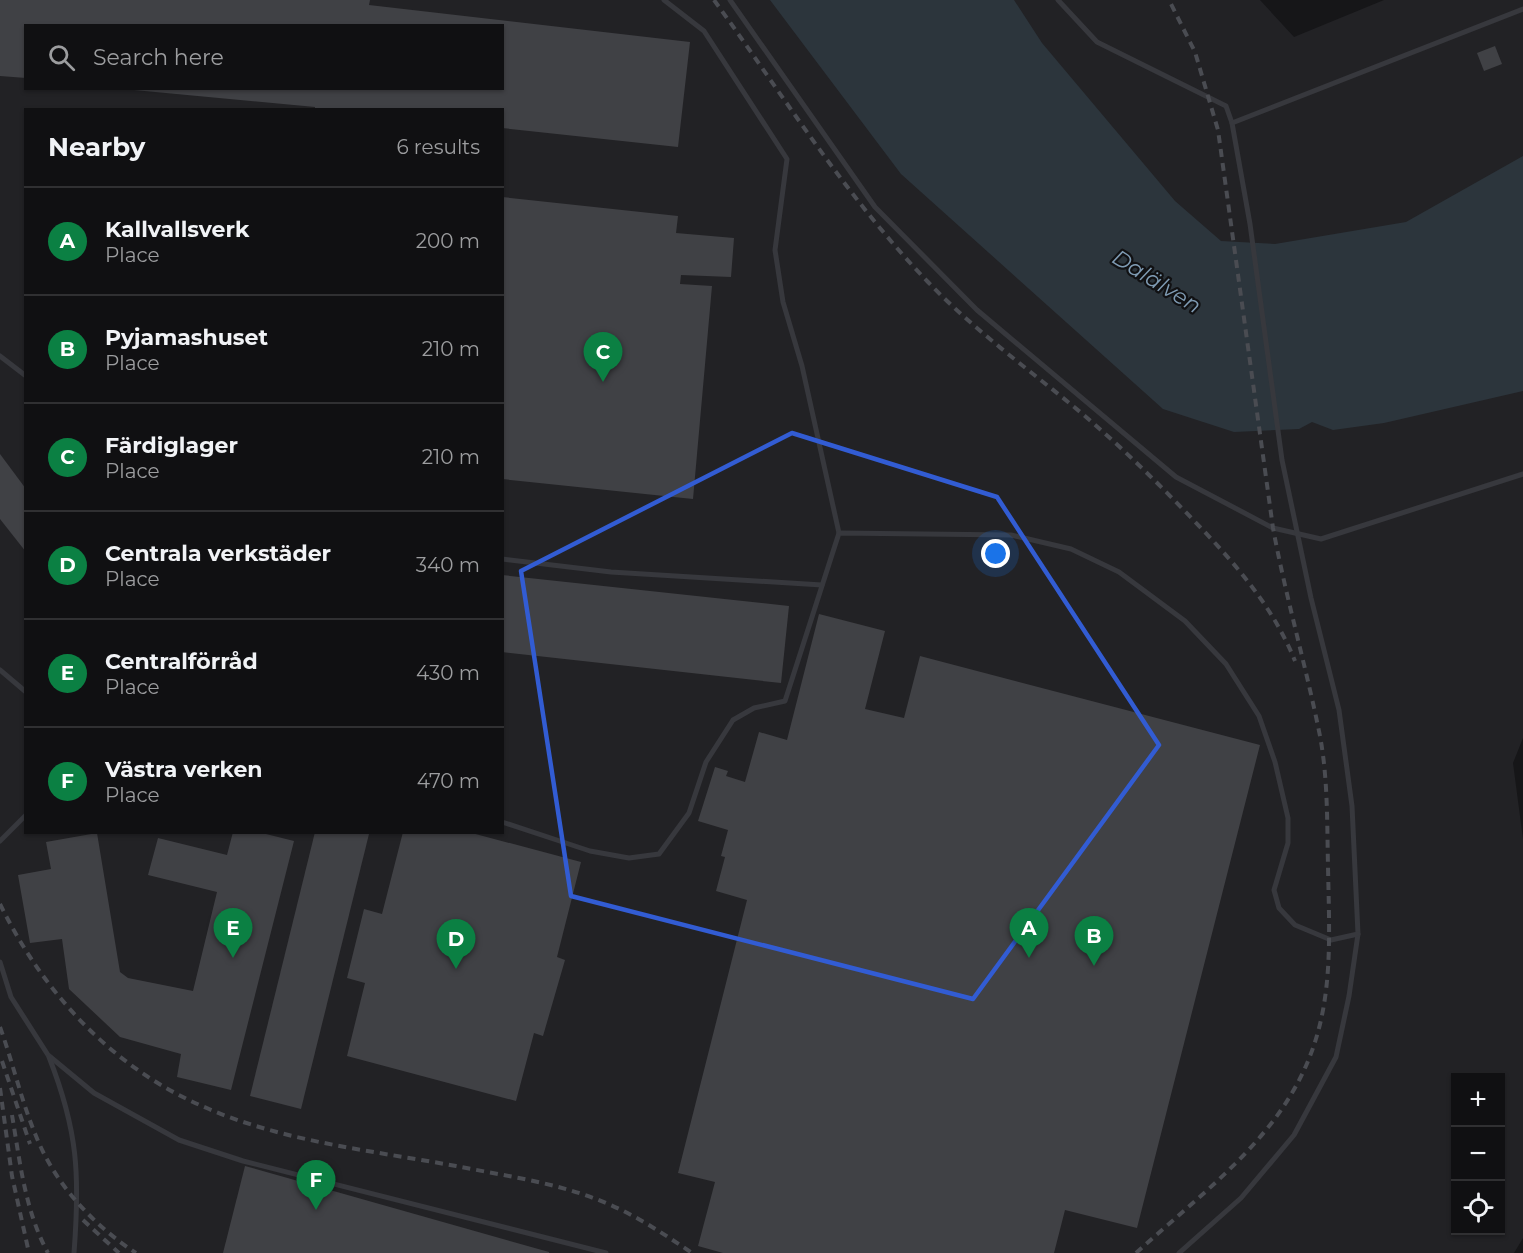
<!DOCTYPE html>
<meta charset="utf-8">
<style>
:root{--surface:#101012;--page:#19191b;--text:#f1f3f6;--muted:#9c9d9f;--line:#303032;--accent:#0b8043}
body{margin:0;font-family:Montserrat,sans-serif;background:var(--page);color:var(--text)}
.controls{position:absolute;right:18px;bottom:18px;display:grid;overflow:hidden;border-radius:0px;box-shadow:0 2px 4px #0004}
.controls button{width:54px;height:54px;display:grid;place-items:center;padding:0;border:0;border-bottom:2px solid var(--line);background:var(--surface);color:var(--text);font:30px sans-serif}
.you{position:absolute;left:996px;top:554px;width:21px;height:21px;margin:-15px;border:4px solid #fff;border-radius:50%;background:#1a73e8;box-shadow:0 0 0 9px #1a73e833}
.badge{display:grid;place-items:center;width:39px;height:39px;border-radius:50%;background:var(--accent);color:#fff;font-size:20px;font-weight:700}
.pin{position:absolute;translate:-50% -50px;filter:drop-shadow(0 2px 3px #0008)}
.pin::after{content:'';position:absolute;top:32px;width:21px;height:18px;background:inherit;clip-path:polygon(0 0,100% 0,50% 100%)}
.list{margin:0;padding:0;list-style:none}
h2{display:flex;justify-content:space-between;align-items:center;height:78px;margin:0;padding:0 24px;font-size:26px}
h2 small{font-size:20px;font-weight:400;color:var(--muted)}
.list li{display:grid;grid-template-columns:39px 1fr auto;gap:18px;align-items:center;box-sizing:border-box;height:108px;padding:0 24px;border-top:2px solid var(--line)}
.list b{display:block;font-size:22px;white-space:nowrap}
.list p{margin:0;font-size:20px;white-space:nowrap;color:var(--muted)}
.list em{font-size:20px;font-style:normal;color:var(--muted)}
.icon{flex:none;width:33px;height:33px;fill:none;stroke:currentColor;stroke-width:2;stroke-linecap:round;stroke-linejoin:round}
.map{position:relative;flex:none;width:1523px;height:1253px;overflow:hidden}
.search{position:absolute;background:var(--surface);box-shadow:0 2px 4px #0004;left:24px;top:24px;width:480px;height:66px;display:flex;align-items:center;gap:15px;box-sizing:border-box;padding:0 21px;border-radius:0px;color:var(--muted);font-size:22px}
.panel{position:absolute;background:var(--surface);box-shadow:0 2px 4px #0004;left:24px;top:108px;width:480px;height:726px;border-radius:0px}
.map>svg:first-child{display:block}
.built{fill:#222225;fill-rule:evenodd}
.water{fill:#2c353c}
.building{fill:#404145}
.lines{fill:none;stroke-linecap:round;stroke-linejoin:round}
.lane{stroke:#37383d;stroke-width:5}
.rail{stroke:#4a4c52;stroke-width:4;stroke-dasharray:8 6;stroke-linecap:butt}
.marked{fill:none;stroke:#325cd3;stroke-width:4.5;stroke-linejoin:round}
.labels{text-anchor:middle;stroke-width:4.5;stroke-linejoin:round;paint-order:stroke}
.water-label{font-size:22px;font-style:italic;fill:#7f9bb3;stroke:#111113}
</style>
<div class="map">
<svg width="1523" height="1253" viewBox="0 0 1523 1253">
<rect width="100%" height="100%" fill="#161618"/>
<!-- built -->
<path class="built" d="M 0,0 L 1260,0 L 1294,37 L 1384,0 L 1523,0 L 1523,738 L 1513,763 L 1523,839 L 1523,1238 L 1514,1253 L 0,1253 ZM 26,26 L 502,26 L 502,88 L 26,88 ZM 26,110 L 502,110 L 502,832 L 26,832 ZM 1456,1078 L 1500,1078 L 1500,1230 L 1456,1230 Z"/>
<!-- water -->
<polygon class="water" points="770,0 1014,0 1042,43 1175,201 1221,241 1275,244 1406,222 1523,156 1523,391 1384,423 1333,430 1312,422 1299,429 1234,432 1163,409 901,174"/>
<!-- building -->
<g class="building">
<polygon points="0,0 370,0 369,5 690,42 678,147 502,128 502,110 315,110 315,107 134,90 502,88 502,26 26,26 26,78 0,76"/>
<polygon points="1495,46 1502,64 1484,71 1477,53"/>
<polygon points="502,197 678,216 676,233 734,238 731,277 681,275 680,284 712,286 693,499 502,479"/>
<polygon points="0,454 26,489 26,552 0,519"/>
<polygon points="502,575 789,606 781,683 502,652"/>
<polygon points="819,614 885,631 865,709 904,718 920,656 1260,745 1137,1228 1065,1210 1054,1253 723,1253 698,1246 715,1182 678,1173 747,900 716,891 725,857 721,856 728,830 698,821 715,767 728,771 726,776 745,782 759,732 787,740"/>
<polygon points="233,832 258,832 294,841 231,1090 177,1077 181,1054 120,1037 69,989 62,939 30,943 18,875 51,869 46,842 97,833 120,972 128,978 193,991 217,892 148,875 158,838 227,855"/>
<polygon points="315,832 369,834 301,1109 250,1096"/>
<polygon points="403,832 468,832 581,862 557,957 565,960 543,1036 534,1033 516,1101 347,1056 365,983 347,978 364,909 382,914"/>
<polygon points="245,1166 549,1252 549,1253 223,1253"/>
</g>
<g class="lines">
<!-- lane -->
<g class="lane">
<polyline points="664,0 704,31 787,159 775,250 783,302 802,366 839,533"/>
<polyline points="730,0 875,207 977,310 1176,477 1273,528 1321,539 1523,474"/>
<polyline points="1058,0 1097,42 1226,106 1232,123 1250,224 1282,460 1311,598 1339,710 1352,806 1358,934 1349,996 1336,1057 1294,1135 1241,1198 1179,1253"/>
<polyline points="1232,123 1523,9"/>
<polyline points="0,356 26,376"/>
<polyline points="502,559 611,572 822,585"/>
<polyline points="0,670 26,692"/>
<polyline points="502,822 590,851 629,858 659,854 689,813 706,762 733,720 754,708 785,701 839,533 1011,535 1071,549 1119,572 1185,621 1226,664 1259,716 1275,762 1288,818 1288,843 1274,890 1279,908 1295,925 1331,940 1358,934"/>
<polyline points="0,841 26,815"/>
<polyline points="0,962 11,997 48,1055 94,1093 179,1140 243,1161 606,1253"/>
<path d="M 49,1057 C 78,1131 80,1175 74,1253"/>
</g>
<!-- rail -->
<g class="rail">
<path d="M 714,0 C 783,95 846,197 928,282 C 972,328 1024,366 1073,406 C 1119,444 1160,485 1201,528 C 1239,568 1274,609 1295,661"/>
<path d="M 0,904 C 44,994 114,1070 209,1109 C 286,1142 374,1151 456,1166 C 506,1176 559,1183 606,1203 C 637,1216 664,1234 692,1253"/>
<path d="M 0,1027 C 13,1063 21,1100 36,1136 C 55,1184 93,1225 136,1253"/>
<polyline points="2,1061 30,1144"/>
<polyline points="0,1088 12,1176 29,1253"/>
<path d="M 12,1115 C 20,1162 25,1211 48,1253"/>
<polyline points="83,1220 119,1253"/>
<path d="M 1136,1253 C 1181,1212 1232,1173 1270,1125 C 1336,1041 1330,965 1328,867 C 1327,823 1328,779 1320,736 C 1306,666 1286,598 1273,528 L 1218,130 L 1195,52 L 1169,0"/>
</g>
</g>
<!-- marked area -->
<path class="marked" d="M 792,433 L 997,497 L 1159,745 L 973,999 L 571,896 L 521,571 Z"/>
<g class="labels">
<!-- water labels -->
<g class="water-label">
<text transform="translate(1157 281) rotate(32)" y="8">Dalälven</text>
</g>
</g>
</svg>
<div class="controls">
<button>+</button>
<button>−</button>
<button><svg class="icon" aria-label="locate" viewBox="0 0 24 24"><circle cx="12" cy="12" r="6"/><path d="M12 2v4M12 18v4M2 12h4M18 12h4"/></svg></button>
</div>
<div class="you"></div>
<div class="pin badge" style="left:1029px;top:958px">A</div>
<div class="pin badge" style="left:1094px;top:966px">B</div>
<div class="pin badge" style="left:603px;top:382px">C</div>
<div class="pin badge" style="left:456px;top:969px">D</div>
<div class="pin badge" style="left:233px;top:958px">E</div>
<div class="pin badge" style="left:316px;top:1210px">F</div>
<div class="search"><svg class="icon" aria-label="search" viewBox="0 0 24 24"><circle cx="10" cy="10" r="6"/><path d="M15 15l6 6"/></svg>Search here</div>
<section class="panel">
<h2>Nearby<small>6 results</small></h2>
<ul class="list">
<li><span class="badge">A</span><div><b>Kallvallsverk</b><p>Place</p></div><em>200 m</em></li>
<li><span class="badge">B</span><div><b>Pyjamashuset</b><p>Place</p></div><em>210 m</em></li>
<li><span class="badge">C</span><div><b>Färdiglager</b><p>Place</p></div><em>210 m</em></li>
<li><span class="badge">D</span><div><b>Centrala verkstäder</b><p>Place</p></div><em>340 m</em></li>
<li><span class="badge">E</span><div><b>Centralförråd</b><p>Place</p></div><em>430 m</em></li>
<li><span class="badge">F</span><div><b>Västra verken</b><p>Place</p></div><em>470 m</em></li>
</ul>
</section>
</div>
